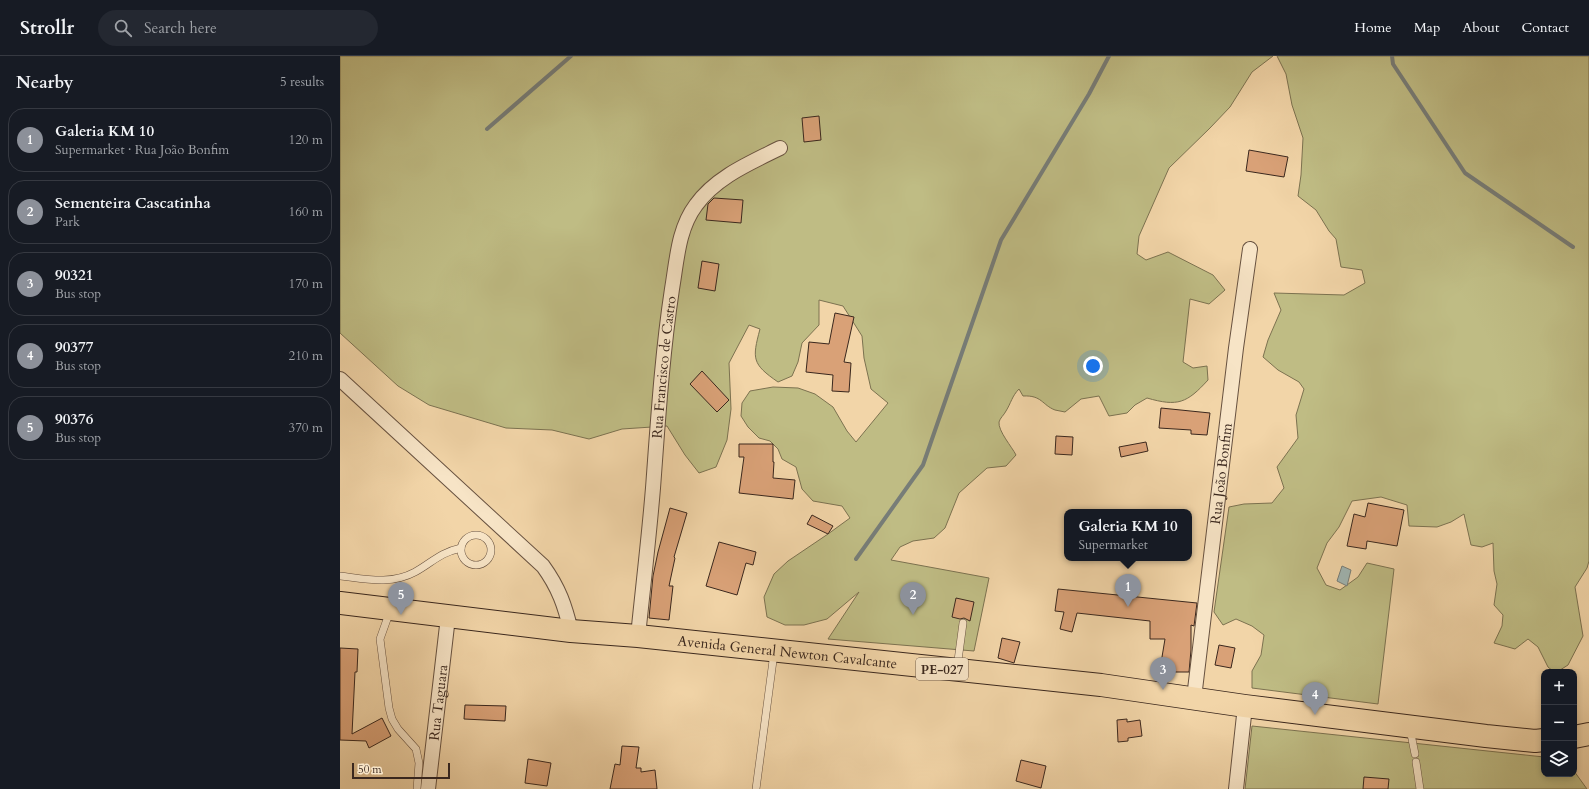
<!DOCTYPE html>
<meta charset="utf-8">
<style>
:root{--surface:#171b24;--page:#242831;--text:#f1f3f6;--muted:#9ea1a6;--line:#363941;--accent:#8c9099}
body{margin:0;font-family:Cardo,serif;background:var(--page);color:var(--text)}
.controls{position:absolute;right:12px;bottom:12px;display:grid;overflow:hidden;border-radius:8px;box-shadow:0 2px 6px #0003}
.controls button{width:36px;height:36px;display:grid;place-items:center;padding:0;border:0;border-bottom:1px solid var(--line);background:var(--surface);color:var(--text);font:20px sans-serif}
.scale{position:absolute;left:12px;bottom:10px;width:98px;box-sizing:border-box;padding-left:4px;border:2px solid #3a271d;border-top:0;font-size:11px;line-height:14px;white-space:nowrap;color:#3a271d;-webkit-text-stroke:3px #f7e4c6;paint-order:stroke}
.you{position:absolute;left:753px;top:310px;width:14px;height:14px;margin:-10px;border:3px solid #fff;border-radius:50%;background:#1a73e8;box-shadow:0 0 0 6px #1a73e833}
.badge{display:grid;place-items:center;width:26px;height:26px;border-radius:50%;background:var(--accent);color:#fff;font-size:13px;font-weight:700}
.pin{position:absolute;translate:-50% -33px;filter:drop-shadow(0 1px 2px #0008)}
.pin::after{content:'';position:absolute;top:21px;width:14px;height:12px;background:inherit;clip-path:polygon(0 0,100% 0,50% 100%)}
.popup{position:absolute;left:724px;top:453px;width:128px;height:52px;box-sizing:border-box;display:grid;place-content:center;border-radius:8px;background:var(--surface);filter:drop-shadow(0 1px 3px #0005);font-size:13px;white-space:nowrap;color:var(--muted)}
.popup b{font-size:15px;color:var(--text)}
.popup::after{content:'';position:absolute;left:50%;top:100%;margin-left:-8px;border:8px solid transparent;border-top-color:var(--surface)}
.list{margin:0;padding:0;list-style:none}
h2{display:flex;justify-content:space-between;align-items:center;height:52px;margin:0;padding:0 16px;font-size:17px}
h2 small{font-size:13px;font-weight:400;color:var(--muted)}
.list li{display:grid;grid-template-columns:26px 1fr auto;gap:12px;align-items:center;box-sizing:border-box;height:64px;margin:0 8px 8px;padding:0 8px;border:1px solid var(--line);border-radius:16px}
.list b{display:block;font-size:15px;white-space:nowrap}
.list p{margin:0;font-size:13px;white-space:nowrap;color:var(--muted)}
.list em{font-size:13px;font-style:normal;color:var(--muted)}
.icon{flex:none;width:22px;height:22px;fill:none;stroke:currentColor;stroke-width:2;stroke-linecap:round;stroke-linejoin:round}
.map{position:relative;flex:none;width:1249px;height:733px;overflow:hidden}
header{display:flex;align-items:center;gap:24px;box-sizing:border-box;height:56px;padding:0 20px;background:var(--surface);border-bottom:1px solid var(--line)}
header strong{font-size:19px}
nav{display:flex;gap:22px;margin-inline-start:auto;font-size:14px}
.search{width:280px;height:36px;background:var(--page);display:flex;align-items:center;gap:10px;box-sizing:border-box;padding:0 14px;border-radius:22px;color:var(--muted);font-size:15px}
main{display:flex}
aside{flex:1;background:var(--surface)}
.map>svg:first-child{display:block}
.green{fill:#bfbc84;stroke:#7c7250}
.water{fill:#a0b6b4;stroke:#777d78}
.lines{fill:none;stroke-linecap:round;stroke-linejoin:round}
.stream{stroke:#777d78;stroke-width:4}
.building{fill:#d9a177;stroke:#3a271d}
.lane-casing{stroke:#685240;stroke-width:8}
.street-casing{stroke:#685240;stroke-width:16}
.primary-casing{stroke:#3a271d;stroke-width:24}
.lane{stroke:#f7e4c6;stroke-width:7}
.street{stroke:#f7e4c6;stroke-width:14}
.primary{stroke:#f2d5a8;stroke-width:22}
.labels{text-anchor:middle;stroke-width:3;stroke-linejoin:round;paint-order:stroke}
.shield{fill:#f7e4c6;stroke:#736050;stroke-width:1}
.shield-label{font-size:13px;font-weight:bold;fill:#3a271d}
.street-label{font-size:14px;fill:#3a271d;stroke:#f7e4c6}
</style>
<header>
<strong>Strollr</strong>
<div class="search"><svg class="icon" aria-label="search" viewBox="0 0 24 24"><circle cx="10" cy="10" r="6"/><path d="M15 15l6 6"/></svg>Search here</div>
<nav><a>Home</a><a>Map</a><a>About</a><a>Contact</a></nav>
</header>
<main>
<aside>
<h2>Nearby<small>5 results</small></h2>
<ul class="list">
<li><span class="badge">1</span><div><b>Galeria KM 10</b><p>Supermarket · Rua João Bonfim</p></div><em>120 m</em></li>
<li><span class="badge">2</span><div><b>Sementeira Cascatinha</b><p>Park</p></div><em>160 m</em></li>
<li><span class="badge">3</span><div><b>90321</b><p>Bus stop</p></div><em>170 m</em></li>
<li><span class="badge">4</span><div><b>90377</b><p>Bus stop</p></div><em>210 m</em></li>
<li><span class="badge">5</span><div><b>90376</b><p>Bus stop</p></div><em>370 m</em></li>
</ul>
</aside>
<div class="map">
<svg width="1249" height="733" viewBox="0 0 1249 733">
<rect width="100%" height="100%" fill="#f2d5a8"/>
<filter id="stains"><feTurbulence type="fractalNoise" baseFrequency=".005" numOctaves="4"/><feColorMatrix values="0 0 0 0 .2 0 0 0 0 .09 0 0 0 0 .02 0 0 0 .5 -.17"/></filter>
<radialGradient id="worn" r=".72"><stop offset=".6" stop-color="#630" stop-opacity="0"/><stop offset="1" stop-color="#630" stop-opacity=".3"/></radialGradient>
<!-- green -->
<g class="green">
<path d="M 0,0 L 933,0 L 912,16 L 890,51 L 870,72 L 829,112 L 799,180 L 797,198 L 806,204 L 828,196 L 873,219 L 885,234 L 869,248 L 850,243 L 843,306 L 853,312 L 867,310 L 868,324 C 847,347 838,351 807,342 L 795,349 L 787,357 L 769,360 L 759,340 L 741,343 L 725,356 C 722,355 718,355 715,354 C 702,349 702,339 683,340 L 679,333 C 672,340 671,347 666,355 C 664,359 660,362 659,366 C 658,375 672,391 676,399 L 666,410 L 647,412 L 619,437 L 605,472 L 594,482 L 573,485 L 560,491 L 551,504 L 649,522 L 634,595 L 488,583 L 519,536 L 487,563 L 464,569 L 445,569 L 427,561 L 424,541 L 434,518 L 448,505 L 488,478 L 510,462 L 502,450 L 473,445 L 462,433 L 456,411 L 442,403 L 438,393 L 430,385 L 419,382 L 408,371 L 401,360 L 402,347 L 410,335 L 433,331 L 458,332 L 475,338 L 493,351 L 507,375 L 516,386 L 548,347 L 531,333 L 524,302 L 522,280 L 503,250 L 479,244 L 479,269 L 462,287 L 458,306 L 452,320 L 438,326 C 412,308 412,303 420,273 L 409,269 L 389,307 L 391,353 L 387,384 L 376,411 L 359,417 L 345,399 L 327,370 L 282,373 L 249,383 L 212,374 L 166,372 L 89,349 L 58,330 L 0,277 Z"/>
<polygon points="937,0 1249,0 1249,505 1247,512 1235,531 1243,580 1228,609 1217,616 1214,616 1208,611 1198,591 1188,583 1175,593 1154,587 1162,570 1163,559 1154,549 1157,528 1154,515 1153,487 1142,491 1131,489 1124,458 1111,466 1097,471 1069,470 1067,449 1041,441 1012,445 999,471 987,487 977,512 986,529 1000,534 1018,521 1027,507 1054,513 1038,648 912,632 912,615 921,599 924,579 912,570 896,563 883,569 874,556 889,451 904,448 932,447 944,432 937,411 958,382 956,359 964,333 959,326 938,314 923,301 928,284 941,254 934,237 1004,239 1025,227 1022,214 1001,211 996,183 989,175 976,154 958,140 961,119 963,82 952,49 946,18"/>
<polygon points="912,670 1204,701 1204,718 1234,718 1234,715 1247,733 905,733"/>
</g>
<!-- water -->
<polygon class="water" points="1002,510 1011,514 1007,530 997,525"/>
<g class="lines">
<!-- stream -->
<g class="stream">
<polyline points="1052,0 1053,8 1125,117 1233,191"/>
<polyline points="147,73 231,0"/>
<polyline points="516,503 583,409 661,184 749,38 769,0"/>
</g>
</g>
<!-- building -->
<g class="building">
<polygon points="479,60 481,84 464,86 462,62"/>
<polygon points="909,94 948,101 944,121 906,115"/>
<polygon points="374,142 403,144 401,167 366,164 368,148"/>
<polygon points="362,205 379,208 375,235 358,232"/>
<polygon points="495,257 514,261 504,306 511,307 509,336 492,335 493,319 466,316 469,286 489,288"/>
<polygon points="362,315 389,344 377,356 350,328"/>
<polygon points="821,352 870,357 867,379 851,378 851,374 819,372"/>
<polygon points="716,380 733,381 732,399 715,398"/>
<polygon points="806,386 808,395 781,401 779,391"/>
<polygon points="399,388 433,388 433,406 434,406 433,422 455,424 453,443 399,437 404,401 399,401"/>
<polygon points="1028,447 1064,454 1057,490 1027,485 1026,493 1007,490 1014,458 1025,461"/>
<polygon points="330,452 347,457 334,501 335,502 329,530 333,530 329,564 309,562 313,520 318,496"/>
<polygon points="472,459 493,470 488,478 467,468"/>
<polygon points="379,486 416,496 413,509 406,507 397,539 366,530"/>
<polygon points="718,533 857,547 854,570 851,569 851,594 849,616 831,616 831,620 819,619 825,583 810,583 810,565 737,557 732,576 720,573 724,556 715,555"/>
<polygon points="616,542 634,546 630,565 624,562 620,563 612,561"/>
<polygon points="662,582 680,586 674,607 658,602"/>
<polygon points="879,589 895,592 891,612 875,609"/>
<polygon points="0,592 18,593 17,616 15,616 12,678 42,662 51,680 29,692 26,685 0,684"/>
<polygon points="125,649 166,650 165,665 124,663"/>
<polygon points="787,663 787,666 800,664 802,680 788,682 788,685 778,686 777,664"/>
<polygon points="282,690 299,691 296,712 301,712 301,716 315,714 317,733 270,733 275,708 280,709"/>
<polygon points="188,703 211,707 207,730 185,727"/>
<polygon points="681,704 706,710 701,732 676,725"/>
<polygon points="1024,721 1049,723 1048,733 1023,733"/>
</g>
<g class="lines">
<!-- lane casing -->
<g class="lane-casing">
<g id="lane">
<circle cx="136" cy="494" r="15"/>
<path d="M 0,520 C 26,523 51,529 75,516 C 93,506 99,497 121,492"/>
<polyline points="50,555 40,583 49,652 52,663 58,673 76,693 79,707 77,733"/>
<polyline points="617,612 623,567"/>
<polyline points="1070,673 1075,698"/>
<polyline points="1076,706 1080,733"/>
<polyline points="416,733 434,597"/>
</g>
</g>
<!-- street casing -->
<g class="street-casing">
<g id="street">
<path d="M 0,323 L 203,510 C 219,532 225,550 231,575"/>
<path id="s1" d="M 298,580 C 303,531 309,481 313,432 C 318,365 322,299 332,233 C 337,204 338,173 356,149 C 376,121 410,107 440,92"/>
<path id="s2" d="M 854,642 L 896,292 L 910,193"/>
<path id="s3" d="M 88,733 L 108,561"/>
<polyline points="896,733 905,650"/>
</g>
</g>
<!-- primary casing -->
<g class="primary-casing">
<g id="primary">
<path id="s4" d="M 0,547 L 231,575 L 298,580 L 761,629 L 905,650 L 1146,680 L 1195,685 L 1204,684"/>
<polyline points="1234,681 1249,678"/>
</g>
</g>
<!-- lane -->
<use href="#lane" class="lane"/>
<!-- street -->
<use href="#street" class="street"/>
<!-- primary -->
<use href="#primary" class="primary"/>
</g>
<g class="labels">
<!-- shield labels -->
<rect class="shield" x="576" y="602" width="52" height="22" rx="3"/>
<g class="shield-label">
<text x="602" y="618">PE-027</text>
</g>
<!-- street labels -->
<g class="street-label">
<text dy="5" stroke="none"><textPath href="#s1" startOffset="270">Rua Francisco de Castro</textPath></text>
<text dy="5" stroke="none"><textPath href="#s2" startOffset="226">Rua João Bonfim</textPath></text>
<text dy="5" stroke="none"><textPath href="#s4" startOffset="450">Avenida General Newton Cavalcante</textPath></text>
<text dy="5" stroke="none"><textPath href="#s3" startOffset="87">Rua Taguara</textPath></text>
</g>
</g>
<rect width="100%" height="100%" filter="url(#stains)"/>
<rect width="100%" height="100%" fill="url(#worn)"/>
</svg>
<div class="controls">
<button>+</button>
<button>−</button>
<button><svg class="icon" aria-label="layers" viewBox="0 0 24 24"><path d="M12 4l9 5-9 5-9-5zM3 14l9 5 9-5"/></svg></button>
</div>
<div class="scale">50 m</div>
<div class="you"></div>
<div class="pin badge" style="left:788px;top:551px">1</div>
<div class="popup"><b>Galeria KM 10</b>Supermarket</div>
<div class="pin badge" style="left:573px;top:559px">2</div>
<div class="pin badge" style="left:823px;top:634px">3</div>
<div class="pin badge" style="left:975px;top:659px">4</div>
<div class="pin badge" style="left:61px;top:559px">5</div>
</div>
</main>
